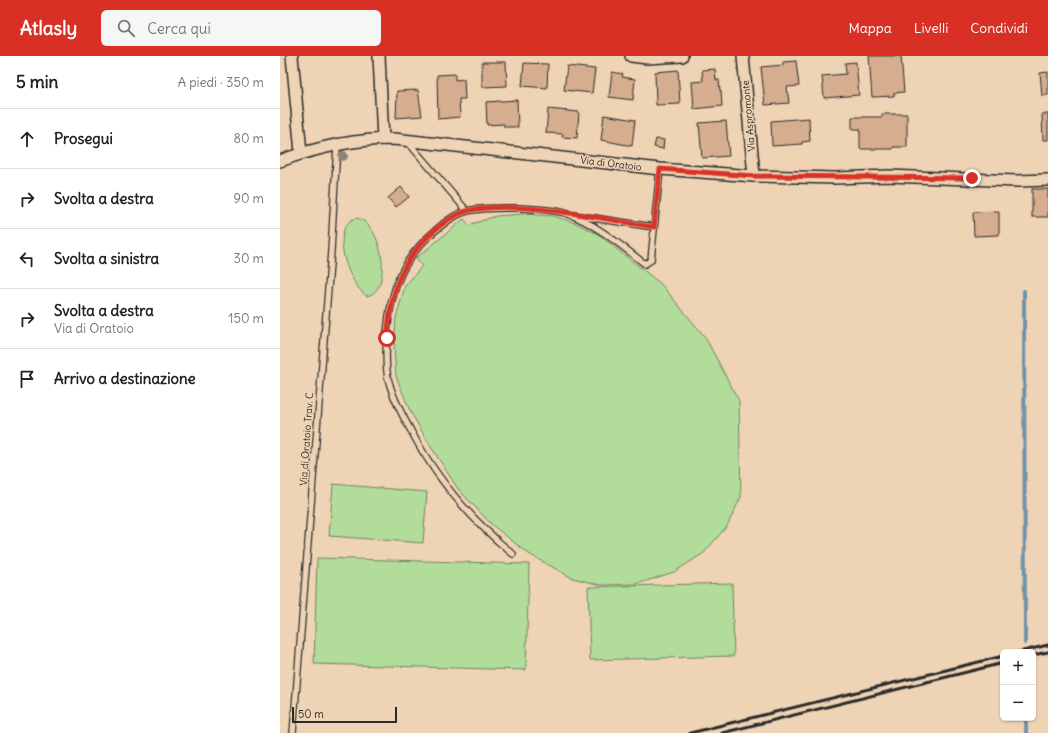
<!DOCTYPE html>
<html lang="it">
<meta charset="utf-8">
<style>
:root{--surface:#fff;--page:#f6f6f6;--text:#222;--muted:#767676;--line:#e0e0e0;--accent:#d93025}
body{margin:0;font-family:Delius,sans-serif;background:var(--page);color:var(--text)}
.controls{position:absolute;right:12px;bottom:12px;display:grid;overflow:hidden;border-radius:6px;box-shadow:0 1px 3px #0004}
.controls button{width:36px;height:36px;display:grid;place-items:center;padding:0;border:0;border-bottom:1px solid var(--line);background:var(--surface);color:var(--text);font:20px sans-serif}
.scale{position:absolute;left:12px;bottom:10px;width:105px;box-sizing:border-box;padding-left:4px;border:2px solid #2b2b2b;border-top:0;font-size:11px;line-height:14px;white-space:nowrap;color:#2b2b2b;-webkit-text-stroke:3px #eed4b5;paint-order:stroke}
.stop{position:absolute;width:12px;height:12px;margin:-9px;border:3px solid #d93025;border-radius:50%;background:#fff}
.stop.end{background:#d93025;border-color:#fff;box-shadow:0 1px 4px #0008}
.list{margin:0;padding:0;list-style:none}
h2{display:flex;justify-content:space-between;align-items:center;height:52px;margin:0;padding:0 16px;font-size:17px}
h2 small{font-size:13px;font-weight:400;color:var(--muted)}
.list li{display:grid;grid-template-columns:26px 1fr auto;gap:12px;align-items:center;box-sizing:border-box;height:60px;padding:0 16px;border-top:1px solid var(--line)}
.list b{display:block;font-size:15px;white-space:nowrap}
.list p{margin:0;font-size:13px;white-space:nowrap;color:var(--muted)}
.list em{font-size:13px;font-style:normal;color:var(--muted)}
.icon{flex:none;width:22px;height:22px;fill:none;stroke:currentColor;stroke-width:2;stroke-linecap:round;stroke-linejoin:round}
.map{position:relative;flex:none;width:768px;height:677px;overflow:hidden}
header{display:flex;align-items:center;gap:24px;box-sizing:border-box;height:56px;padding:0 20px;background:var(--accent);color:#fff}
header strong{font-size:19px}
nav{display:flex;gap:22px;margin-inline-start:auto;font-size:14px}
.search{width:280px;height:36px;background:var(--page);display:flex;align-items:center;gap:10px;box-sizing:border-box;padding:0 14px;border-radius:6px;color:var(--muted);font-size:15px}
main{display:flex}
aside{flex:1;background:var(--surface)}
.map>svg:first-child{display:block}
.green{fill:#b1dc99;stroke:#6e8462}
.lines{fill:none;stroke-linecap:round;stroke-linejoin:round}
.stream{stroke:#7092aa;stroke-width:4}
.building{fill:#d6ad8f;stroke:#2b2b2b}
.service-casing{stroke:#2b2b2b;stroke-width:8}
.minor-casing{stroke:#2b2b2b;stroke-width:14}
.service{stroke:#eed4b5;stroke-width:5.5}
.minor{stroke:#eed4b5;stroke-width:11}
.rail{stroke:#2b2b2b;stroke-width:3}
.tree{fill:#8e8672}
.route{stroke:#d93025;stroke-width:5}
.labels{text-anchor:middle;stroke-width:3;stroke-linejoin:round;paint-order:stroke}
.street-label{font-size:10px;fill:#2b2b2b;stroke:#eed4b5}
</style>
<header>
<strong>Atlasly</strong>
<div class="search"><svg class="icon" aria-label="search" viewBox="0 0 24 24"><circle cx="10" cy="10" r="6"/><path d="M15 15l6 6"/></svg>Cerca qui</div>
<nav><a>Mappa</a><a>Livelli</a><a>Condividi</a></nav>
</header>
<main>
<aside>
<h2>5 min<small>A piedi · 350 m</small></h2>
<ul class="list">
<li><svg class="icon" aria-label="ahead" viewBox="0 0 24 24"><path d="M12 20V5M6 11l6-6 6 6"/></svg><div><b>Prosegui</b></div><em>80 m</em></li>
<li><svg class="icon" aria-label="right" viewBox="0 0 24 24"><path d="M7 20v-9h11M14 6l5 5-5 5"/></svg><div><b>Svolta a destra</b></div><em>90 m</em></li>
<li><svg class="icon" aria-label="left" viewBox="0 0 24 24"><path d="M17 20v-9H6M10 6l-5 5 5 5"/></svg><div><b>Svolta a sinistra</b></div><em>30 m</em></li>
<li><svg class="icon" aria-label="right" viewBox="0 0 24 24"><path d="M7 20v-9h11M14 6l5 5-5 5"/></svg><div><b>Svolta a destra</b><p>Via di Oratoio</p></div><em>150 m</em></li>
<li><svg class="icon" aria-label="arrive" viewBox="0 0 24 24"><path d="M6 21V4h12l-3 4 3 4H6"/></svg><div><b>Arrivo a destinazione</b></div></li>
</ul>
</aside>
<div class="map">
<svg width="768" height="677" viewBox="0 0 768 677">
<rect width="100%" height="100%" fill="#eed4b5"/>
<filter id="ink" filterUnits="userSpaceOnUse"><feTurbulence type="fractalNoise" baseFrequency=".025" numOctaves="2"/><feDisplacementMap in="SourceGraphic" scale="8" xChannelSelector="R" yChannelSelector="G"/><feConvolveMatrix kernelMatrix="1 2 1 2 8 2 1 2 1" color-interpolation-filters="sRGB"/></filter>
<g filter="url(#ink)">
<!-- green -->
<g class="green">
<polygon points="242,158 273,160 296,167 318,178 381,228 425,281 459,345 461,441 447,470 424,497 394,516 357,528 321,529 292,522 249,498 212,469 178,433 151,391 130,355 116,320 114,292 116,262 125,230 142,210 136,202 184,163 189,169 216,160"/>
<path d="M 76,162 C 102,165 114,235 87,240 C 68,229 48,170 76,162 Z"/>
<polygon points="53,428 147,436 143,487 49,480"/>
<polygon points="37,502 249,508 246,614 34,608"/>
<polygon points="452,527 454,600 310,604 308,531"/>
</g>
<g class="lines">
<!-- stream -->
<g class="stream">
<polyline points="744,235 745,587"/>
<polyline points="746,662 746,677"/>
</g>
</g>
<!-- building -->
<g class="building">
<polygon points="589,0 621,0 624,36 614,37 614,40 592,41"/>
<polygon points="516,5 519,30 507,31 509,47 485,49 481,11 503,9 503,6"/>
<polygon points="202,6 226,6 227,30 202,31"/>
<polygon points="576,6 579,39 544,42 542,20 566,18 565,7"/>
<polygon points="244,7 268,8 267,32 242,30"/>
<polygon points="287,10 315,13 312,37 284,34"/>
<polygon points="435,13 436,24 439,24 440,35 441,34 442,50 414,53 412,26 423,25 422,14"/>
<polygon points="398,14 400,48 376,49 375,16"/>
<polygon points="332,16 343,18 342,21 355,23 353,44 329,41"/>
<polygon points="768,16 768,39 762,40 760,17"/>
<polygon points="175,18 175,24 184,23 185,43 179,43 180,61 158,63 157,19"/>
<polygon points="138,34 142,60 116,62 117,35"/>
<polygon points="237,44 238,71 224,71 224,68 207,69 206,46"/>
<polygon points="268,53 299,56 297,82 282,81 283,78 266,77"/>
<polygon points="602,58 627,58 627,91 613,91 613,93 580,93 580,73 572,73 572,61 602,61"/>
<polygon points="762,58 768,58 768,84 763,84"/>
<polygon points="324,59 355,64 352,90 321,84"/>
<polygon points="529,62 530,85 522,86 522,88 492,90 491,65"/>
<polygon points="446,65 449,100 422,102 419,67"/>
<polygon points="376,83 384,84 383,93 374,91"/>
<polygon points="121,131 129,141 116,151 108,142"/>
<rect x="752" y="133" width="16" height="28"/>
<polygon points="719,155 719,179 694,180 693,156"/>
</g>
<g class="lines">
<!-- service casing -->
<g class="service-casing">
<g id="service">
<polyline points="127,85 187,155"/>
<polyline points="293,159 374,171"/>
<path d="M 233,498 C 190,463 156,423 130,373 C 121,357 112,340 108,322 C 105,308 106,291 107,276 C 111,233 122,202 156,174 C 165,166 175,158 187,155 C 204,151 222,152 239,152 C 254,153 274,153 288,158 C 315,167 343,191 365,208 L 371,204 L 380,113"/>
<polyline points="13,677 51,195 57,90"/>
</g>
</g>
<!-- minor casing -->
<g class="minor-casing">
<g id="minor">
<polyline points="12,0 21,97"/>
<polyline points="99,0 103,83"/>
<polyline points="351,0 367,2 402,0"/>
<polyline points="463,0 474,120"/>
<path d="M 0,105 C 35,92 76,83 114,83 L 380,113 L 474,120 L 555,122 L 609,120 L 737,125 L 768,124"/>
</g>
</g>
<!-- service -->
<use href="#service" class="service"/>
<!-- minor -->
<use href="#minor" class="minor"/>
<!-- rail -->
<g class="rail">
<polyline points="739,596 768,589"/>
<polyline points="753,599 768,596"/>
<polyline points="410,677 723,600"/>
<polyline points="442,677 723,607"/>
</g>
</g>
<!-- trees -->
<circle class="tree" cx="63" cy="100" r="5"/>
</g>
<g class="lines" filter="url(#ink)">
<!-- route -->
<path class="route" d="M 107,282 C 111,236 120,204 156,173 C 165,166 175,158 187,155 C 237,143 322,163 374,171 L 380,113 L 474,120 L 692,122"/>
</g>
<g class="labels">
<!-- street labels -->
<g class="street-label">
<text transform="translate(468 60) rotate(-95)" y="4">Via Aspromonte</text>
<text transform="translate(331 107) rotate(7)" y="4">Via di Oratoio</text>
<text transform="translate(26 383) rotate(-86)" y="4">Via di Oratoio Trav. C</text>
</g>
</g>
</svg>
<div class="controls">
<button>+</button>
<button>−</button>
</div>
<div class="scale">50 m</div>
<div class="stop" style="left:107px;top:282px"></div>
<div class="stop end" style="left:692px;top:122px"></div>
</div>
</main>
